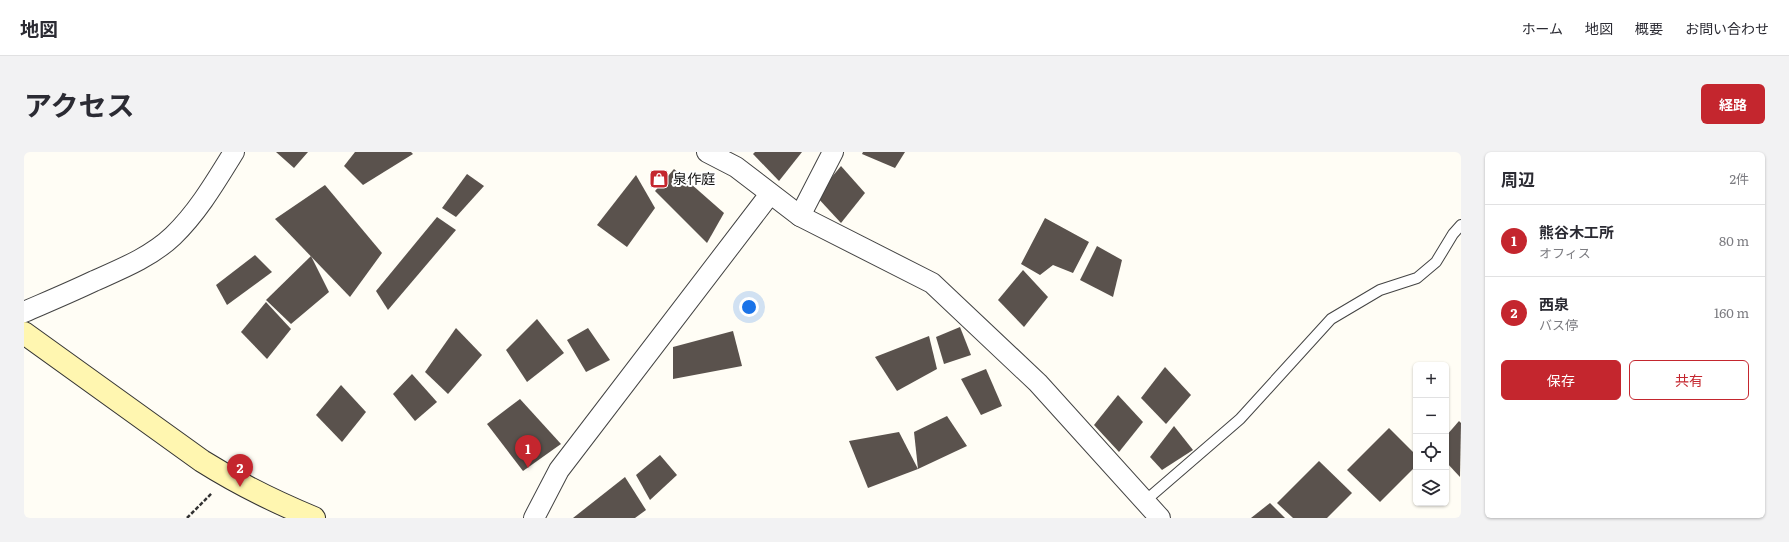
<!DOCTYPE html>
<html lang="ja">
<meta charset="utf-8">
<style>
:root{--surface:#fff;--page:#f2f2f3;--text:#2b2b33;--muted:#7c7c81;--line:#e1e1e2;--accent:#c4262e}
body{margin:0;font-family:Literata,"Noto Sans JP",serif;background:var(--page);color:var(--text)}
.controls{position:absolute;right:12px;bottom:12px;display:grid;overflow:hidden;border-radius:6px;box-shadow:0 1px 3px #0004}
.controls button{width:36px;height:36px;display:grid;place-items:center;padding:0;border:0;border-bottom:1px solid var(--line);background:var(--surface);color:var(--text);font:20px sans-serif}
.you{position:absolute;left:725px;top:155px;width:14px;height:14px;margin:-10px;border:3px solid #fff;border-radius:50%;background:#1a73e8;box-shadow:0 0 0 6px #1a73e833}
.badge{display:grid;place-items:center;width:26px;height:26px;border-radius:50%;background:var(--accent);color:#fff;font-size:13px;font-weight:700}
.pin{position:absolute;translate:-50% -33px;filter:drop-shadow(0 1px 2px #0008)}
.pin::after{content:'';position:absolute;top:21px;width:14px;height:12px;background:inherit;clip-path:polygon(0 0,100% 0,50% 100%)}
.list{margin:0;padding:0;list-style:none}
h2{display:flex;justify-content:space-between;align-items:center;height:52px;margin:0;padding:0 16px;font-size:17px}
h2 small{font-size:13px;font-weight:400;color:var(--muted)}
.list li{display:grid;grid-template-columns:26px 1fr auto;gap:12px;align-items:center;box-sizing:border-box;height:72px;padding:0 16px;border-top:1px solid var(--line)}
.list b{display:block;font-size:15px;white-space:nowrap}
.list p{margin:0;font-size:13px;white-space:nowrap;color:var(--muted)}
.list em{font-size:13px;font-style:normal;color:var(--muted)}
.actions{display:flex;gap:8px;padding:12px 16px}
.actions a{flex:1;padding:9px 0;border:1px solid var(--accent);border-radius:6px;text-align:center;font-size:14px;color:var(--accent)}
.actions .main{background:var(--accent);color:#fff}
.icon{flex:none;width:22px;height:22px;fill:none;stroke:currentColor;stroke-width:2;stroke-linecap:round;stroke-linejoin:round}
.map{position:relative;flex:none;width:1437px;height:366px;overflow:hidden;border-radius:6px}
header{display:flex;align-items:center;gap:24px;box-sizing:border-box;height:56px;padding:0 20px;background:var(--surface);border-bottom:1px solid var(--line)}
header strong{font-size:19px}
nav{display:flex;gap:22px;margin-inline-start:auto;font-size:14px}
.intro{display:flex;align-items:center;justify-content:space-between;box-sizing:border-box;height:96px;padding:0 24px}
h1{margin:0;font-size:28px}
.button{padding:10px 18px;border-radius:6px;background:var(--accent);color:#fff;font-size:14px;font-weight:700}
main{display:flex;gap:24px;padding:0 24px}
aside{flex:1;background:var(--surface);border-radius:6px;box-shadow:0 1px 3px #0004}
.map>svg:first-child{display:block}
.building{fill:#5a524d}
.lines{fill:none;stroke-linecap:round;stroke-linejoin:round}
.lane-casing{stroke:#444;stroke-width:12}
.street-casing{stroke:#444;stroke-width:22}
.secondary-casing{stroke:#333;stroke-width:24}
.path{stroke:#333;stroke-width:2.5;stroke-dasharray:4 2;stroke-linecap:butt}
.lane{stroke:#fff;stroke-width:10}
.street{stroke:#fff;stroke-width:20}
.secondary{stroke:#fff6b0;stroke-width:22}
.labels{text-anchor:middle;stroke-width:4;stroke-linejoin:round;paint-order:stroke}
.poi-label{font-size:14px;fill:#111;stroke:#fff;text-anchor:start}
</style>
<header>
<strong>地図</strong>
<nav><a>ホーム</a><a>地図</a><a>概要</a><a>お問い合わせ</a></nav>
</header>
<div class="intro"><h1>アクセス</h1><a class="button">経路</a></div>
<main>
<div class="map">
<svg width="1437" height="366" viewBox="0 0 1437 366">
<rect width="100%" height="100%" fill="#fffdf5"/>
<!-- building -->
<g class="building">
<polygon points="252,0 284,0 270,16"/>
<polygon points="331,0 387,0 389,2 339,33 320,14"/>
<polygon points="731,0 778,0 755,29 729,2"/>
<polygon points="839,0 881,0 871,16 838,2"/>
<polygon points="817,14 841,41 817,71 792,44"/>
<polygon points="650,17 700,61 683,91 631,39"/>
<polygon points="443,22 460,34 432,65 418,56"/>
<polygon points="612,23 631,56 603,95 573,73"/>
<polygon points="301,33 358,101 326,145 251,67"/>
<polygon points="413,65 432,78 364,158 352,139"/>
<polygon points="1021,66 1065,90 1049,121 1029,113 1016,123 997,112"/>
<polygon points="1073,94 1098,108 1089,145 1056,128"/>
<polygon points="231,103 248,120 203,153 192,133"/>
<polygon points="287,104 305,140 267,172 242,148"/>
<polygon points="999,118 1024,145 1000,175 974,148"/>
<polygon points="242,150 267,177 243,207 217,180"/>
<polygon points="513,167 540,201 503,230 482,198"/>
<polygon points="936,175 947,203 920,212 912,185"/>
<polygon points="432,176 458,203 424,242 401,220"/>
<polygon points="564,176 586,208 562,220 543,188"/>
<polygon points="709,179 718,214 649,227 649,195"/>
<polygon points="905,184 913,217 873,239 851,205"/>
<polygon points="1141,215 1167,243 1142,272 1117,246"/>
<polygon points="962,217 978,254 957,263 937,227"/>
<polygon points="388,222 413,250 391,269 369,242"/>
<polygon points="317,233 342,260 318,290 292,263"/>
<polygon points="1094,243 1119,270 1095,300 1070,273"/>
<polygon points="496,247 537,292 499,319 463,272"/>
<polygon points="923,264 943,294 894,317 890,280"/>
<polygon points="1435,269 1437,271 1436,325 1422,310 1422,284"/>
<polygon points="1150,274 1169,298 1138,318 1126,305"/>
<polygon points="1365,276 1392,303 1392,314 1356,350 1323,318"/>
<polygon points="875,280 894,317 844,336 825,289"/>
<polygon points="636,303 653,323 626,348 612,323"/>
<polygon points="1295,309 1328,341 1303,366 1269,366 1253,351"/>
<polygon points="601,325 622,358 611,366 549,366"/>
<polygon points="1246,351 1261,366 1227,366"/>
</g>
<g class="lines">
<!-- lane casing -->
<g class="lane-casing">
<polyline id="lane" points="1121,349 1216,267 1307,167 1356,138 1393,126 1412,110 1429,82 1437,73"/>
</g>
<!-- street casing -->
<g class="street-casing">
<g id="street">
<polyline points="683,0 712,15 776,64 908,131 1014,231 1136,366"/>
<polyline points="776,64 809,0"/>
<path d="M 0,160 C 23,150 47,140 70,129 C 97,117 127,105 149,84 C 174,60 192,29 210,0"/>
<polyline points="510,366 535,318 746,42"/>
</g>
</g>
<!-- secondary casing -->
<g class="secondary-casing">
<path id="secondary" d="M 0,181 L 178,309 C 213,331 251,350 290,366"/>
</g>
<!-- path -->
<polyline class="path" points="163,366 188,341"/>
<!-- lane -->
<use href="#lane" class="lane"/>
<!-- street -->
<use href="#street" class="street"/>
<!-- secondary -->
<use href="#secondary" class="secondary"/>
</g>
<!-- icons -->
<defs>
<g id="shop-square" transform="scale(1)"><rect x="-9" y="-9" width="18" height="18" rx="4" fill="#c4262e" stroke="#fff"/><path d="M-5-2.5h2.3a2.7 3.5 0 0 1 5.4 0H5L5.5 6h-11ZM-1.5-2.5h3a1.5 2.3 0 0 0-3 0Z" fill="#fff"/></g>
</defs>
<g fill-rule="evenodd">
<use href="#shop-square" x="635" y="27"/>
</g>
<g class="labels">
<!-- poi labels -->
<g class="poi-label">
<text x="649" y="32">泉作庭</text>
</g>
</g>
</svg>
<div class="controls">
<button>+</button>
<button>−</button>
<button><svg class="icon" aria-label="locate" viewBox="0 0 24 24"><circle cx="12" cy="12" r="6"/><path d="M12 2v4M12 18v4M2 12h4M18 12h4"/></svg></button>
<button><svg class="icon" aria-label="layers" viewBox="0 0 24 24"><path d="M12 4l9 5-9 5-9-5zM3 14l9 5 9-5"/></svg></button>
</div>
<div class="you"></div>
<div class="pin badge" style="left:504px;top:316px">1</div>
<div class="pin badge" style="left:216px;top:335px">2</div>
</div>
<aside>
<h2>周辺<small>2件</small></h2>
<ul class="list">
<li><span class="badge">1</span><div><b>熊谷木工所</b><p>オフィス</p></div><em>80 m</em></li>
<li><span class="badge">2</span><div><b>西泉</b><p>バス停</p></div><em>160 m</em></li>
</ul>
<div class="actions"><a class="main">保存</a><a>共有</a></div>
</aside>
</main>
